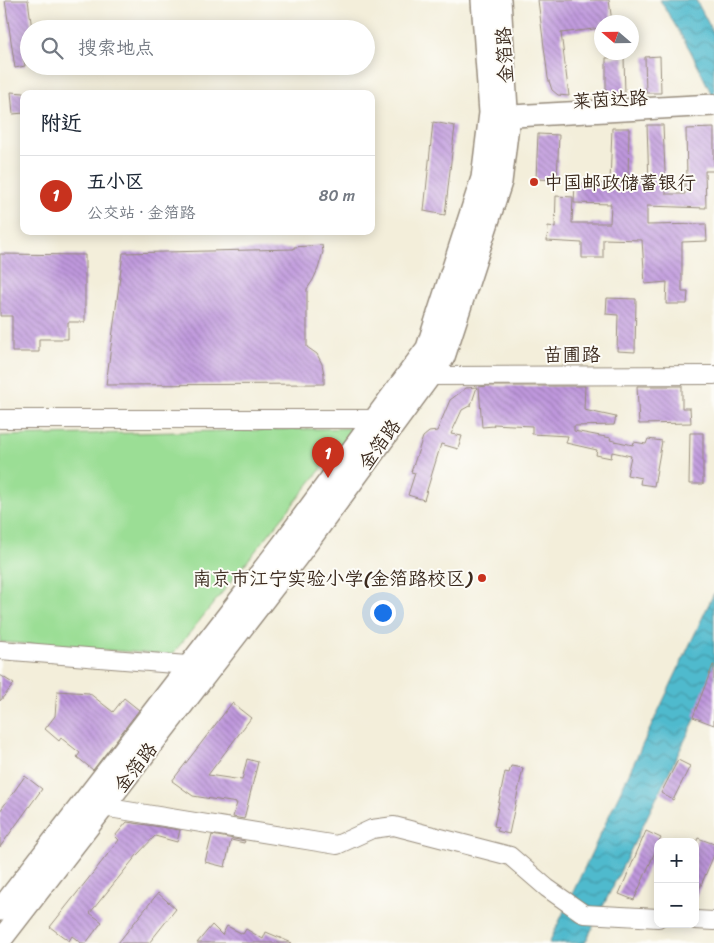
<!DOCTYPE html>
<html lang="zh">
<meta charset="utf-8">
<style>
:root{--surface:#fff;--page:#f2f2f3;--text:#1f2937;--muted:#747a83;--line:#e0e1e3;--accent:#c8321e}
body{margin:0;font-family:Sriracha,"LXGW WenKai TC",sans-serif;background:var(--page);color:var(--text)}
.controls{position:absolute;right:15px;bottom:15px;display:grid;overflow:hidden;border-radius:10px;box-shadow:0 2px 12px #0003}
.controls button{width:45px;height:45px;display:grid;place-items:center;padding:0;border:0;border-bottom:1px solid var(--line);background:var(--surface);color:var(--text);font:25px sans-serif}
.compass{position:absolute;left:594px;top:15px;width:45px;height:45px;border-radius:50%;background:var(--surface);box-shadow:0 2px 12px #0003;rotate:290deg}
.you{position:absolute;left:382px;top:612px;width:18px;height:18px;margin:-12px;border:4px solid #fff;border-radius:50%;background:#1a73e8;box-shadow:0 0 0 8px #1a73e833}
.badge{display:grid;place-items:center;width:32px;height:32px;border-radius:50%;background:var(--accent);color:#fff;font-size:16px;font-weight:700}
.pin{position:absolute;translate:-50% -41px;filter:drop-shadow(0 1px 2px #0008)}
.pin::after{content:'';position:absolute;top:26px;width:18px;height:15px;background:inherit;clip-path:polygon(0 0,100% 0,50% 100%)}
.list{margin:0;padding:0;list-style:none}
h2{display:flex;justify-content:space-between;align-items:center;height:65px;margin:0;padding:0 20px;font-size:21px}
h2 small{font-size:16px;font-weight:400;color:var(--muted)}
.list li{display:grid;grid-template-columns:32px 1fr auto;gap:15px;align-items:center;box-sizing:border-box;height:80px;padding:0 20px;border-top:1px solid var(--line)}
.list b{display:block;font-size:19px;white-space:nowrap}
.list p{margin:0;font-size:16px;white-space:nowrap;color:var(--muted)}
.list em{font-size:16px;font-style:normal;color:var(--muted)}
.icon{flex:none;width:28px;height:28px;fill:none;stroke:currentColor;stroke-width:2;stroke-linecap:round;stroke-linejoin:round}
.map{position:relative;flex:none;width:714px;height:943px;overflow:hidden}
.search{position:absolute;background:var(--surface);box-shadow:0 2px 12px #0003;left:20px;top:20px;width:355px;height:55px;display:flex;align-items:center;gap:12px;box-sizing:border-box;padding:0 18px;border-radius:28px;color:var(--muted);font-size:19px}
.panel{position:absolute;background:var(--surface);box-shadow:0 2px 12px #0003;left:20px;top:90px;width:355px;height:145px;border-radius:10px}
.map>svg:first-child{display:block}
.green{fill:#9bde95;stroke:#6b845a}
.water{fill:url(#water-waves);stroke:#467276}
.building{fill:url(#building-back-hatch)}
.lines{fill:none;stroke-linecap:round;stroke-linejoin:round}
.minor-casing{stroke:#978c7c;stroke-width:20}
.major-casing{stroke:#978c7c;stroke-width:24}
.minor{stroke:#fff;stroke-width:18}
.major{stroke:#fff;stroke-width:21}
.poi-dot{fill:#c8321e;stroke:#fdfcf7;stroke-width:2}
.labels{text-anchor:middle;stroke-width:4;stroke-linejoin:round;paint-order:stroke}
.street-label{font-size:19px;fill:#3b2a1e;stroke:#fdfcf7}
.poi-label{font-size:19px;fill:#3b2a1e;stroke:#fdfcf7;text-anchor:start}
</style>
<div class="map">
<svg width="714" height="943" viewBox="0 0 714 943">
<defs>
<pattern id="water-waves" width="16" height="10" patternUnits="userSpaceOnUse" patternTransform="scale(1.25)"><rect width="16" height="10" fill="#50bacd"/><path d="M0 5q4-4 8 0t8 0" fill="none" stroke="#4497a6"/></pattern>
<pattern id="building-back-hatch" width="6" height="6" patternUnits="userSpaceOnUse" patternTransform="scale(1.25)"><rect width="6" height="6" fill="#bf98dd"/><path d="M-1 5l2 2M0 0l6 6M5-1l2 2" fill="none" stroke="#9c7cb3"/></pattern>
</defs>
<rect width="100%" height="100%" fill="#fdfcf7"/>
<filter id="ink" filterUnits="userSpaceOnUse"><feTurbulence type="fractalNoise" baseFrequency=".02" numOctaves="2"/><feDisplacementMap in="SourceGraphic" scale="10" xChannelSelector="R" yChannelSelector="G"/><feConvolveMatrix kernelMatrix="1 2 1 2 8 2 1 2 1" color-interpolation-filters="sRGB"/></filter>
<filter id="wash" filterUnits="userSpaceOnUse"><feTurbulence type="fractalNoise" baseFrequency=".0096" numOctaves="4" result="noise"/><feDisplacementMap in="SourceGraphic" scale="20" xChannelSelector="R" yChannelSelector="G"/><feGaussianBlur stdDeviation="1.12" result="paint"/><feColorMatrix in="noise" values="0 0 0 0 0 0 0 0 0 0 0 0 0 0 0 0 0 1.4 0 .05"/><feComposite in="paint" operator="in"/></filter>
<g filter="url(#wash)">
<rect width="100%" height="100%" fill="#f3eeda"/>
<!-- green -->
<polygon class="green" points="354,428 172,655 0,642 0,436"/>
<!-- water -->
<g class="water">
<polygon points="660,0 696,0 714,34 714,99 690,50"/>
<polygon points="714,593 714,681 585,943 549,943"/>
</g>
<g id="blocks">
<!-- building -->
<g class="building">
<polygon points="5,0 28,0 32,29 29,29 29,42 22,43 25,66 15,68"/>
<polygon points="538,0 609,0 612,22 602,22 602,28 561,33 569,96 558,95 552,90 548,78"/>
<polygon points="660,56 661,93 646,93 645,57"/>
<polygon points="624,57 625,94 606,94 606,58"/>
<polygon points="11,92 24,93 24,113 13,114"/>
<polygon points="433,122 455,126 445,215 424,211"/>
<polygon points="647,125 663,125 666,194 685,194 685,178 687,178 686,129 714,128 714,171 705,171 706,208 647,206 647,225 706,224 707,241 682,242 682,292 688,292 687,304 666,304 667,282 645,284 642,240 603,239 603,258 582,258 582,243 547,241 548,226 555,227 556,196 573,197 572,223 610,223 611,204 574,203 575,183 610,184 612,128 629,128 628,183 649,183"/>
<polygon points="538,134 559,135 557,180 536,179"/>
<polygon points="322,245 323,252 318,269 313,280 307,289 307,347 317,354 322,364 324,374 324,384 106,385 123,253 294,249 294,247"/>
<polygon points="0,254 85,255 85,322 68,322 68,339 39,339 39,352 12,352 12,316 0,316"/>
<polygon points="607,298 636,299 635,352 617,351 618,315 606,314"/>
<polygon points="487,386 585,386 584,410 616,417 614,425 574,426 574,431 611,438 610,440 633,445 634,442 646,444 648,439 662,441 654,486 640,484 641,478 627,475 631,456 612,452 611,458 596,455 597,450 566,443 568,436 532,434 532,426 493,424 494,426 482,427 479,387"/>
<polygon points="637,386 682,386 682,408 690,408 691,423 639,424"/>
<polygon points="477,387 471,405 462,410 451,434 462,436 458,449 441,444 424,500 408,495 415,473 411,472 423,437 429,432 437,431 450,400 466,388"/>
<polygon points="690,433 703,433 703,484 689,484"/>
<polygon points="713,665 714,665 714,725 693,717"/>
<polygon points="0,675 14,684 0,701"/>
<polygon points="57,691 89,693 113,712 124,698 139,710 93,770 77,757 80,753 61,738 59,741 45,729 55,716"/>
<polygon points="232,703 251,718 208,775 242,780 247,759 258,762 244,819 233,817 237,803 193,796 172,781"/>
<polygon points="678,760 690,766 673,800 661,793"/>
<polygon points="511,766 523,768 509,834 497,831 498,827 494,826 505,772 509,773"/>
<polygon points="25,776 42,789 0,847 0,811"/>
<polygon points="127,822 180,830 177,842 155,836 137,855 90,913 102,922 86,943 81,943 72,936 69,941 50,927 119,840 115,836"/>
<polygon points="646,831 661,838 659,842 658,842 658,845 634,900 619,894"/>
<polygon points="212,835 245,841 244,843 231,840 225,867 205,862"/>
<polygon points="698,838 714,844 714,855 695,899 695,845"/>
<polygon points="158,893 176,909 149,943 118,943"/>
<polygon points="212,925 222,935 227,926 243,934 246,929 263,939 266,932 292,943 197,943"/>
</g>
</g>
</g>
<g filter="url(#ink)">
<use href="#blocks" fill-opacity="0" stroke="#978c7c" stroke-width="1"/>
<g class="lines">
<!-- minor casing -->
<g class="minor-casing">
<g id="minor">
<polyline points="429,376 714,375"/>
<polyline points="0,419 374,419"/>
<polyline points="0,650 199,666"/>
<polyline points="103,807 337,845 372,829 394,826 510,856 547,888 584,914 658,918"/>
<polyline points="695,920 714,921"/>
</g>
</g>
<!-- major casing -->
<g class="major-casing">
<g id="major">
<polyline points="495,117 714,105"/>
<polyline points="0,910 282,545 427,348 482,178 490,113 482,0"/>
<polyline points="0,941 297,557 444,357 501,182 508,125 500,0"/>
</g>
</g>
<!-- minor -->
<use href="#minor" class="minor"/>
<!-- major -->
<use href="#major" class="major"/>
</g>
</g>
<!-- markers -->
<g class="poi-dot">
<circle cx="534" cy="182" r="5"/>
<circle cx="482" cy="578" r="5"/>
</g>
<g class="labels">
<!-- street labels -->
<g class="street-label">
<text transform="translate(504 55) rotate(-93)" y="7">金箔路</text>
<text transform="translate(610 99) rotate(-3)" y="7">莱茵达路</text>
<text x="572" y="361">苗圃路</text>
<text transform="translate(379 444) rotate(-54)" y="7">金箔路</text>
<text transform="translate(135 767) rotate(-52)" y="7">金箔路</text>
</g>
<!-- poi labels -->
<g class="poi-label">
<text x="544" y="189">中国邮政储蓄银行</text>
<text x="472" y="585" text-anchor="end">南京市江宁实验小学(金箔路校区)</text>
</g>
</g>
</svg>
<div class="controls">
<button>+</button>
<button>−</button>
</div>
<svg class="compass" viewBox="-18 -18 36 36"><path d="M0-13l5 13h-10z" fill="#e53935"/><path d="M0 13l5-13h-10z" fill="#747a83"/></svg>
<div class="you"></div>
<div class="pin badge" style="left:328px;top:478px">1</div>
<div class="search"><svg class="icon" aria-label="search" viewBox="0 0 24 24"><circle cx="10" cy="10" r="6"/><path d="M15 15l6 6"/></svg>搜索地点</div>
<section class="panel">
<h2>附近<small></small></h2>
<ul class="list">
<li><span class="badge">1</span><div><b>五小区</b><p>公交站 · 金箔路</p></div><em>80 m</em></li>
</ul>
</section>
</div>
